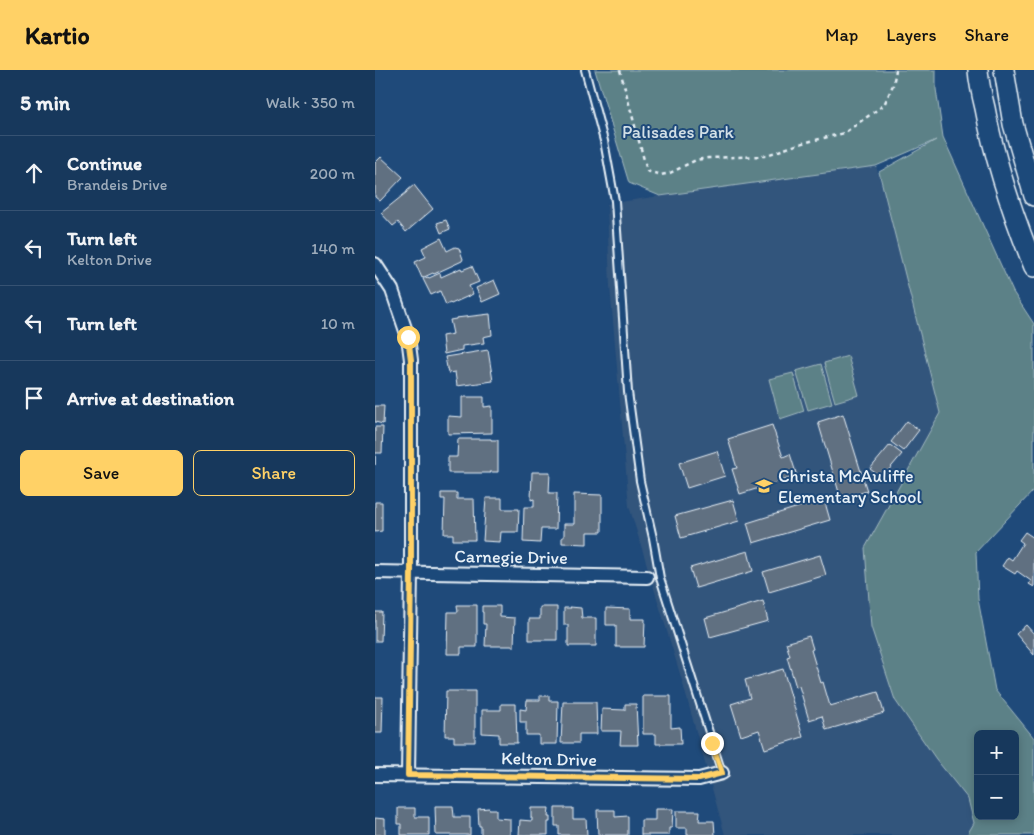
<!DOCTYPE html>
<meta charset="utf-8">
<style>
:root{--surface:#17385c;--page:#203f62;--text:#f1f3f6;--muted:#9eacbb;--line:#365272;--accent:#ffd166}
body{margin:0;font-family:Itim,sans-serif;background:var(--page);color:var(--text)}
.controls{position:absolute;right:15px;bottom:15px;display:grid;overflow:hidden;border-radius:8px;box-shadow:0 2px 8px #0003}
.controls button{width:45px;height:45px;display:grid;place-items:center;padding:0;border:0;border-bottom:1px solid var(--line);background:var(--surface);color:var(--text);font:25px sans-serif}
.stop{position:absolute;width:15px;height:15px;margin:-11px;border:4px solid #ffd166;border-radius:50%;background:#fff}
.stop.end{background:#ffd166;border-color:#fff;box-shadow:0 1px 5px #0008}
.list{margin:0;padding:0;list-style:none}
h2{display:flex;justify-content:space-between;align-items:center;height:65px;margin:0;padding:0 20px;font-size:21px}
h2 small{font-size:16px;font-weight:400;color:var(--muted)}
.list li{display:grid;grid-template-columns:32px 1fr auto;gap:15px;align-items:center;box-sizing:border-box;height:75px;padding:0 20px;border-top:1px solid var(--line)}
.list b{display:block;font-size:19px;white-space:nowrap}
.list p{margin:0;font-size:16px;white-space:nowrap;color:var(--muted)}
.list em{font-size:16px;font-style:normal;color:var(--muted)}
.actions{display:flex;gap:10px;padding:15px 20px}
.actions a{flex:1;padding:11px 0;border:1px solid var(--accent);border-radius:8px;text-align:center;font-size:18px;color:var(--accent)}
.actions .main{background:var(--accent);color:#111}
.icon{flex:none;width:28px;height:28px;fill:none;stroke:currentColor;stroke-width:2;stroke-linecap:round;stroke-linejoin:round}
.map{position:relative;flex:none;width:659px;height:765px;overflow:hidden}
header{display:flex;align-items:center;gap:30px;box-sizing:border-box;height:70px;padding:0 25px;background:var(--accent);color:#111}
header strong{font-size:24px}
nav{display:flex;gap:28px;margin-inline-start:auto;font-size:18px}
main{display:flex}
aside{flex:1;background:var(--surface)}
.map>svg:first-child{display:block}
.built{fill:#33557c}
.green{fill:#5c8187;stroke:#a2b9c0;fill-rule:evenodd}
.building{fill:#616f81;stroke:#e8f1f8}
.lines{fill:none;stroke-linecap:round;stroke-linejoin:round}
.lane-casing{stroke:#e8f1f8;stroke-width:10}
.street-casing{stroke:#e8f1f8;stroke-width:16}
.secondary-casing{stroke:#e8f1f8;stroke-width:22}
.path{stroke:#e8f1f8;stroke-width:2.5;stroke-dasharray:4 4;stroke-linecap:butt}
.lane{stroke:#1f4a7a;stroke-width:6}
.street{stroke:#1f4a7a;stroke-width:12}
.secondary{stroke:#1f4a7a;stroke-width:19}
.route{stroke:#ffd166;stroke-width:6}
.labels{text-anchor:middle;stroke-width:4;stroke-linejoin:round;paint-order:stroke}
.park-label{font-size:18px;fill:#d3e0e7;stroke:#1f4a7a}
.poi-label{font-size:18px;fill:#e8f1f8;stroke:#1f4a7a;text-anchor:start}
.street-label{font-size:18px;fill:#e8f1f8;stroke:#1f4a7a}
</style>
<header>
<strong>Kartio</strong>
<nav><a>Map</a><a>Layers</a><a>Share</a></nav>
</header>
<main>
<aside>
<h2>5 min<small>Walk · 350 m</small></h2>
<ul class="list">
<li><svg class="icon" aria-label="ahead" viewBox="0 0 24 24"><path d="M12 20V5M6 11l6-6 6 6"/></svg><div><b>Continue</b><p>Brandeis Drive</p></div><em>200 m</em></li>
<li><svg class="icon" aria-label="left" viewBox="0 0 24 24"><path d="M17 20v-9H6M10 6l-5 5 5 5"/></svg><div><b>Turn left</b><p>Kelton Drive</p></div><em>140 m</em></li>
<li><svg class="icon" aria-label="left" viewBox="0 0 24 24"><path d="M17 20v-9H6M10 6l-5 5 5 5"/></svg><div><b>Turn left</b></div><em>10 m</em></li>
<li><svg class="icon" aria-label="arrive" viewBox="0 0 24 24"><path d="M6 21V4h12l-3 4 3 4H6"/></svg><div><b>Arrive at destination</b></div></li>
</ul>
<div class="actions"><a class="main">Save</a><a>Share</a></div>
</aside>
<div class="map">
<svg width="659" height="765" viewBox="0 0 659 765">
<rect width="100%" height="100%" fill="#1f4a7a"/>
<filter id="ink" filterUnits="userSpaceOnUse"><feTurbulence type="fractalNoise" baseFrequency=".02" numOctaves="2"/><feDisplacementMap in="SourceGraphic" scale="10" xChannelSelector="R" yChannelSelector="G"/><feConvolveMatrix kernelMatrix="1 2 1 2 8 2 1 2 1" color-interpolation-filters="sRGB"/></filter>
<g filter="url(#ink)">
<!-- built -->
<polygon class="built" points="501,96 537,215 565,343 536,396 521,630 561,689 593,729 599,753 592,765 350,765 306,607 254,436 235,216 232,134 285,126"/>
<!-- green -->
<g class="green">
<path d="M 220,0 L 561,0 L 561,19 L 568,67 L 638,222 L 659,254 L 659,420 L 601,482 L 603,529 L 620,620 L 659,668 L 659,765 L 592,765 L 599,753 L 593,729 L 561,689 L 520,630 L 496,557 L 490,478 L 565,343 L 504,102 L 561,70 L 501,96 L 285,126 L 254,113 ZM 603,664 L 640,664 L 640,746 L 603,746 Z"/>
<polygon points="473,286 484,325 460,332 449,293"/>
<polygon points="446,294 457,333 433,340 421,301"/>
<polygon points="418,303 429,341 405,349 394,309"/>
</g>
<!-- building -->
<g class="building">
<polygon points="6,87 28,107 5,131 0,127 0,93"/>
<polygon points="39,115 58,139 31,162 23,152 18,156 6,143 32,122 32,121"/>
<polygon points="71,150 75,159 66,163 62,153"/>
<polygon points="66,168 72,181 80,177 84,178 88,189 87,191 59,204 58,203 47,208 40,192 51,187 47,178"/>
<polygon points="97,196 104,212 94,216 98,224 76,234 75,233 71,235 65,221 56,225 48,209 53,207 54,208 65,203 66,207 86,198 87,200"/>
<polygon points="119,210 125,224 107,232 101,218"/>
<polygon points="115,244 117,265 108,267 109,273 87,276 87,280 69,284 67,266 78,264 75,250 81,249 81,248"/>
<polygon points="113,280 118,311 82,316 80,302 73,303 70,287"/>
<polygon points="87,327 109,327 109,337 117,336 117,363 73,364 73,346 87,347"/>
<polygon points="0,336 9,336 8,354 0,352"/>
<polygon points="468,344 492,421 466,429 443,352"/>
<polygon points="532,351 544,360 528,381 516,372"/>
<polygon points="397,355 408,387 415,384 422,406 365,424 357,399 362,398 353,369"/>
<polygon points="0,357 8,357 7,383 0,383 0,395"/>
<polygon points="83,369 116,369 116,370 123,370 123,402 115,402 116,403 73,403 73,387 82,387"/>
<polygon points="515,375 527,384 507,408 495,399"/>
<polygon points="342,381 350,406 312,418 304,393"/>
<polygon points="157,402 175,402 174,423 182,423 181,459 166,459 165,473 148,472 149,437 159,437 159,429 156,430"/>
<polygon points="66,423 82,423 82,429 99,429 100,470 78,470 78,464 69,464 70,429 66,429"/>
<polygon points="199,424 227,425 227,462 212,462 212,474 187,473 187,467 189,467 189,454 199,454"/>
<polygon points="111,428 127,428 127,439 144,439 143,462 126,462 125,472 108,471"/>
<polygon points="449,429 455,450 378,473 372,453"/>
<polygon points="358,430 364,451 306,468 300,446"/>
<polygon points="0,432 7,432 7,461 0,462"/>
<polygon points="650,462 659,468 659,517 654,514 656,511 642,501 640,504 627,496 633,487 637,490 648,473 644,470"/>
<polygon points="373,481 378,501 321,518 315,498"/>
<polygon points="445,485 451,505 394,522 388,502"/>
<polygon points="388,531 393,551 335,567 330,548"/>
<polygon points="82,535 102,535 102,577 86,577 86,584 72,584 73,542 83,542"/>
<polygon points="107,536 125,536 125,547 140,548 139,576 110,576 111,554 108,554 108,542 107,542"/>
<polygon points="165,537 182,537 182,570 154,570 154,549 165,549"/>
<polygon points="195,537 206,538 207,548 221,548 221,576 193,576 193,555 189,555 189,538 196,538"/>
<polygon points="231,538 255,539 255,549 270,549 269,577 241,577 241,555 231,555"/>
<polygon points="0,542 7,542 6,571 0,571"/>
<polygon points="651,555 659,564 659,585 641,564"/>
<polygon points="434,566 438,579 436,580 446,613 448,612 455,636 503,622 509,643 451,660 447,646 434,650 424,616 421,617 412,587 415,586 411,573"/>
<polygon points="408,599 428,667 390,679 384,660 366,666 356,634 375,628 370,610"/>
<polygon points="71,621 100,621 100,672 79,672 79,666 70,666"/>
<polygon points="165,626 174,626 174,631 183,631 182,674 164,674 164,665 151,665 151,652 145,652 145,639 151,640 152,630 165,630"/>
<polygon points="268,626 296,626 296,658 305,657 306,674 281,674 281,664 268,664"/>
<polygon points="0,627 8,627 7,663 0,663"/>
<polygon points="188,632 221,632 222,664 204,664 204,673 186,673"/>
<polygon points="126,634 140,634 140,641 141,641 142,673 124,673 124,664 107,663 107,640 126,640"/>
<polygon points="250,634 261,634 263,675 245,675 246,661 226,661 227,639 250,640"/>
<polygon points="60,736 78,736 79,747 95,747 95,765 61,765"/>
<polygon points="23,738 40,738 40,747 54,747 54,765 26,765 26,754 23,754"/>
<polygon points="114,738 114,739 121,739 121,748 135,749 135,765 106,765 106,756 104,756 103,739"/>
<polygon points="156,738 174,738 173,747 175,747 175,752 173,752 173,765 144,765 145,750 157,751 157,748 156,748"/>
<polygon points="180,738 198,738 198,749 211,749 212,765 184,765 184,756 180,756"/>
<polygon points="280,739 298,739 297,758 294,758 294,765 266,765 266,750 280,750"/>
<polygon points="222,740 240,740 240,747 253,746 253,765 223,765"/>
<polygon points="301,741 325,741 324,751 339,751 340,765 312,765 312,758 301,758"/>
<polygon points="0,748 10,749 10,765 0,765"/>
</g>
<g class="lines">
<!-- lane casing -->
<g class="lane-casing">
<polyline id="lane" points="210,0 229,71 240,131 253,322 265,411 278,468 285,508 347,703"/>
</g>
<!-- street casing -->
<g class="street-casing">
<g id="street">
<polyline points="0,194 17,220 33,267 36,290 36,502 33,705"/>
<polyline points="0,502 272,507"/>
<polyline points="0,705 324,709 347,703"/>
</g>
</g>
<!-- secondary casing -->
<g class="secondary-casing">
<g id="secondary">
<path d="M 603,0 C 604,13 607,26 610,38 C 620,93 638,145 659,197"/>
<polyline points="629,0 638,54 659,126"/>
</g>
</g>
<!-- path -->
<polyline class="path" points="245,0 272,101 286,105 295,103 321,90 333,88 389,86 424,74 469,63 509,35 518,15 521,0"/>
<!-- lane -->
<use href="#lane" class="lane"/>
<!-- street -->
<use href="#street" class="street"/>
<!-- secondary -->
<use href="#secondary" class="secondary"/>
</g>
</g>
<g class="lines" filter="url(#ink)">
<!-- route -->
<polyline class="route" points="33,267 36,290 36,502 33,705 324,709 347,703 337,673"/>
</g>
<!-- icons -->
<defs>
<g id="school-bare" transform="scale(1.35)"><path d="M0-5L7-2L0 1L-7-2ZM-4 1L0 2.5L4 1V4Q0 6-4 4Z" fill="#ffd166" stroke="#1f4a7a" stroke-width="2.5" paint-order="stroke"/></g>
</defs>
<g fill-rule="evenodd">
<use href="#school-bare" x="389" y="416"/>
</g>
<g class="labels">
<!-- park labels -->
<g class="park-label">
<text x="303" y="68">Palisades Park</text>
</g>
<!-- poi labels -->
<g class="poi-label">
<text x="403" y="412">Christa McAuliffe<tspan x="403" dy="21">Elementary School</tspan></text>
</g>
<!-- street labels -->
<g class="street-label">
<text transform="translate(136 487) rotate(1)" y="6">Carnegie Drive</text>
<text transform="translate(174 689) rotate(1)" y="6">Kelton Drive</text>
</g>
</g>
</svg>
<div class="controls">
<button>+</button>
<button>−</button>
</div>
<div class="stop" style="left:33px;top:267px"></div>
<div class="stop end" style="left:337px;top:673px"></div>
</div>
</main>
